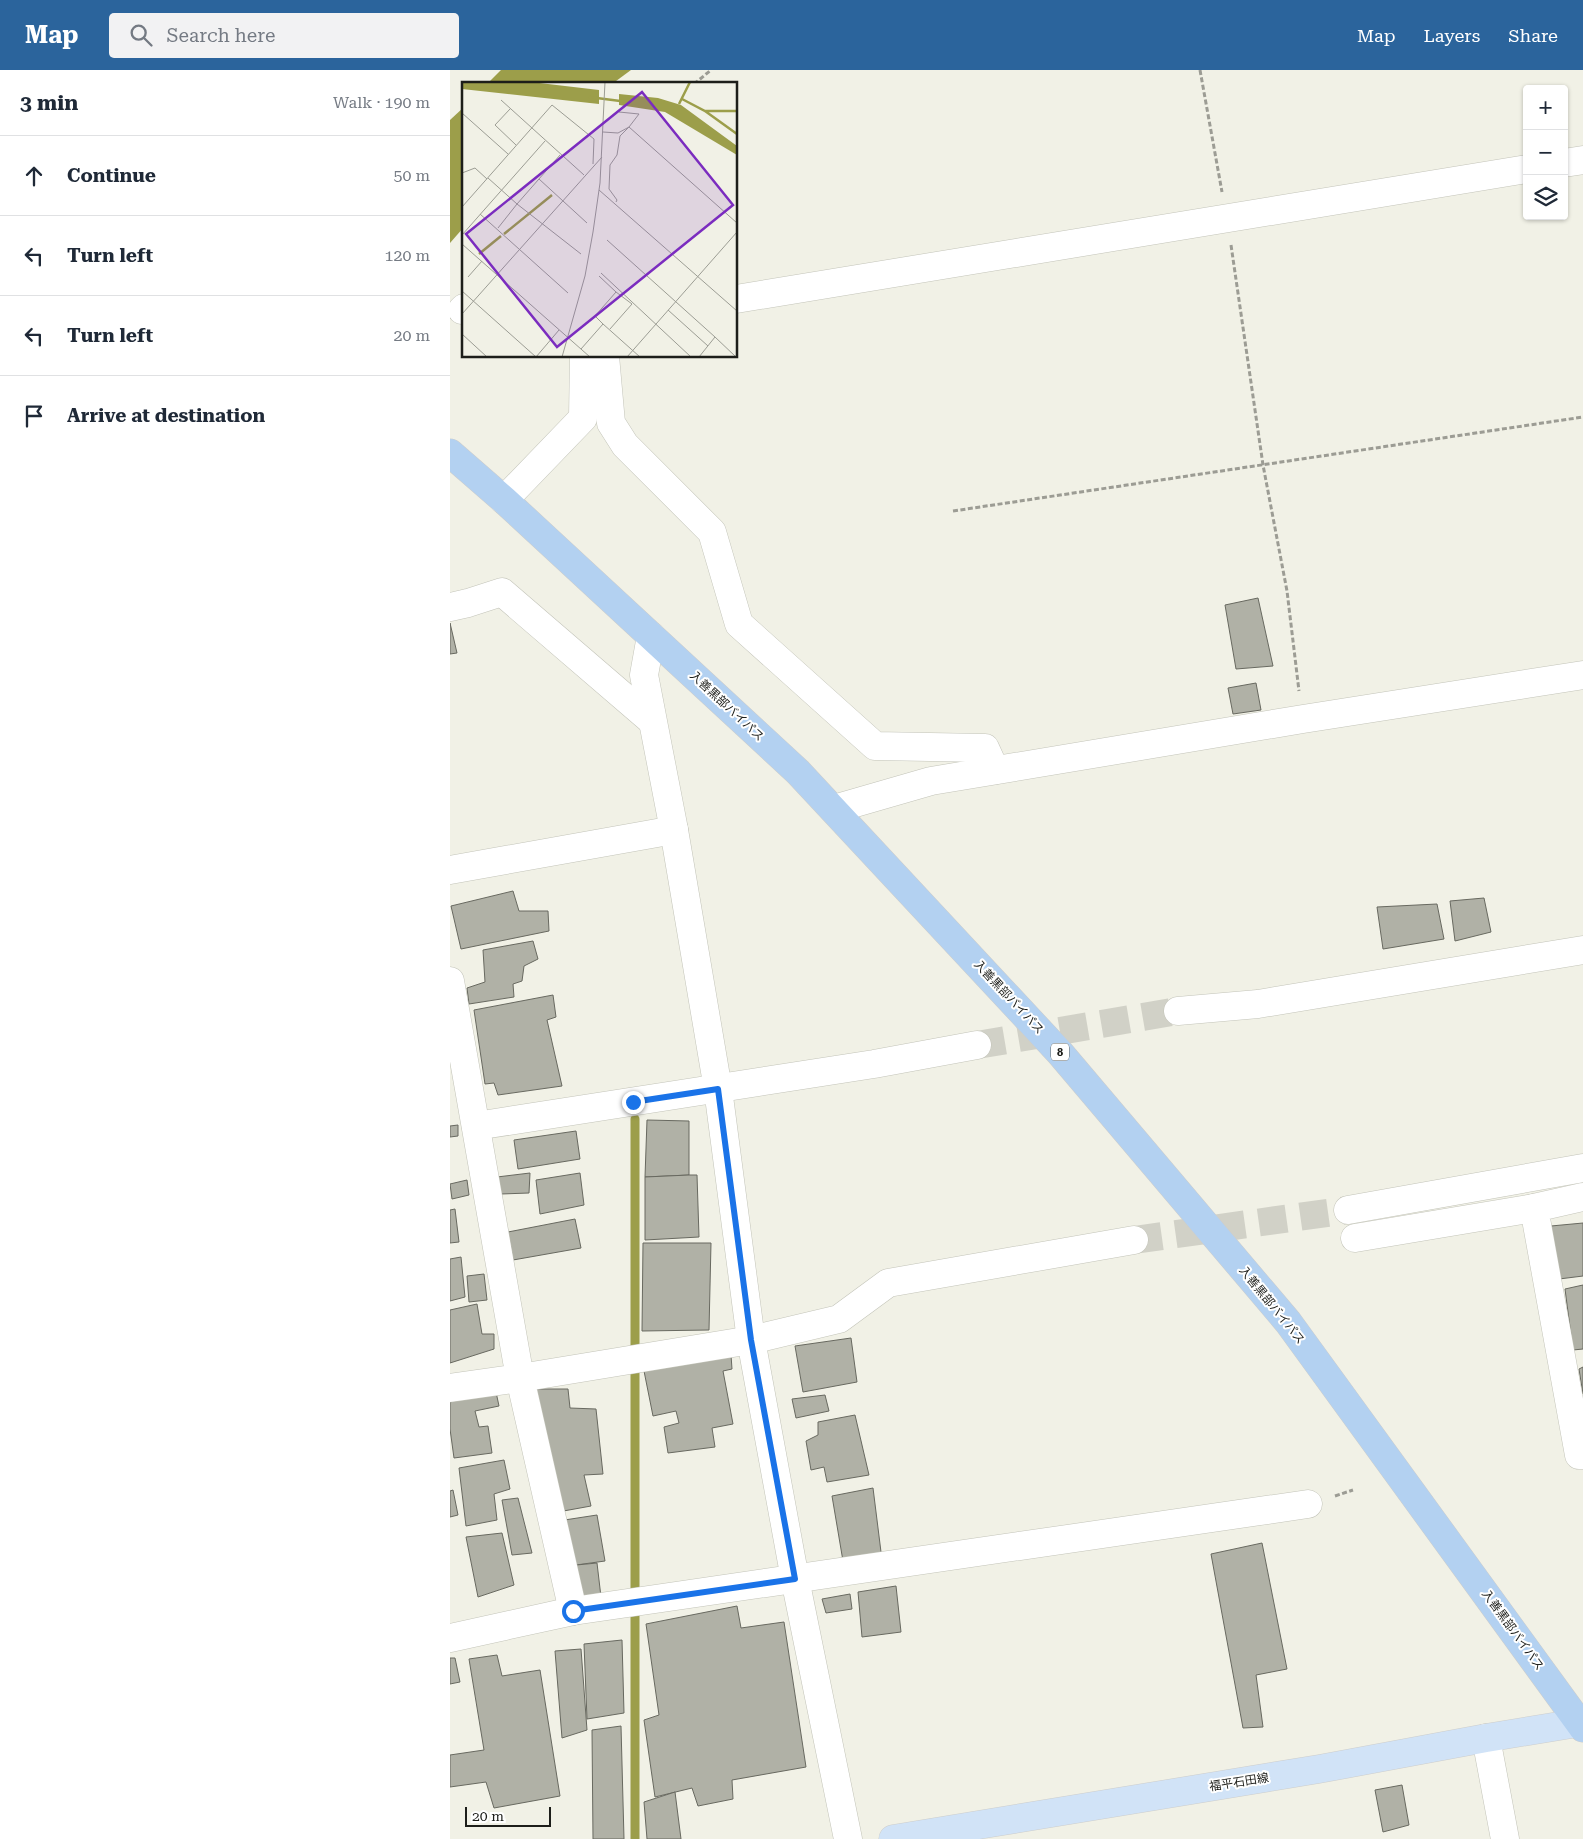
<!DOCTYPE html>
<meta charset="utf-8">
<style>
:root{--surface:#fff;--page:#f2f2f3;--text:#1f2937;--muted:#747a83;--line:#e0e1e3;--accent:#2b649c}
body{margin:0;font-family:"Roboto Serif","Noto Sans JP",serif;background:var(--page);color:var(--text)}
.controls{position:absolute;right:15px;top:15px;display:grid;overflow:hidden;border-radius:5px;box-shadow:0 1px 4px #0004}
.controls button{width:45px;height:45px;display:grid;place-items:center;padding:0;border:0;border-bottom:1px solid var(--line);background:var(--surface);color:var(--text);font:25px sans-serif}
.scale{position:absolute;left:15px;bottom:12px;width:86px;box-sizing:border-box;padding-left:5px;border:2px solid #1d1e1a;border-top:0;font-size:14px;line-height:18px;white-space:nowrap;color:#1d1e1a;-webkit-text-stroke:4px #fff;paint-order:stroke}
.stop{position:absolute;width:15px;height:15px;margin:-11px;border:4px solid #1a73e8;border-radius:50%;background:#fff}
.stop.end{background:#1a73e8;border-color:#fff;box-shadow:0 1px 5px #0008}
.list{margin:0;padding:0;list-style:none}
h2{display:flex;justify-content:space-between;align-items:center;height:65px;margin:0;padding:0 20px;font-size:21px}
h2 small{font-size:16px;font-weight:400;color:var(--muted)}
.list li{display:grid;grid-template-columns:32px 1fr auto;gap:15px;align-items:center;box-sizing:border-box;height:80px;padding:0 20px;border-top:1px solid var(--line)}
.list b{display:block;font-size:19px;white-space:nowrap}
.list em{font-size:16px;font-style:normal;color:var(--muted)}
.icon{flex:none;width:28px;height:28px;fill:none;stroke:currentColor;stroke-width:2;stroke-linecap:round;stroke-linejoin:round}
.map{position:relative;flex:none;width:1133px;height:1769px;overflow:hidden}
header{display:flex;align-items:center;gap:30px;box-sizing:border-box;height:70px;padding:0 25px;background:var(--accent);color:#fff}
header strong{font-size:24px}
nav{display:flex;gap:28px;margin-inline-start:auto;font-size:18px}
.search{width:350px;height:45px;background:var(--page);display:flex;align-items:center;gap:12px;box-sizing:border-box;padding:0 18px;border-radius:5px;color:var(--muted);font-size:19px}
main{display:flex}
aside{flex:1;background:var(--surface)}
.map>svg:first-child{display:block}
.water{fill:#9c9e4a}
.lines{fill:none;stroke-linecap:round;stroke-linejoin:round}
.stream{stroke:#9c9e4a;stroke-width:9}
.building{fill:#b0b1a6;stroke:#686960}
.minor-tunnel{stroke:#d1d1c7;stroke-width:28;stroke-dasharray:28 14;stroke-linecap:butt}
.minor-casing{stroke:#c3c4b9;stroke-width:29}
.major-casing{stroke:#cdcecd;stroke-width:29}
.highway-casing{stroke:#cdcecd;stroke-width:29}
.path{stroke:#9c9c94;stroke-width:3;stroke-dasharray:5 2.5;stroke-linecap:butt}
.minor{stroke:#fff;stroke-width:28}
.major{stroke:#d1e3f7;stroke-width:28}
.highway{stroke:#b3d1f1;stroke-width:28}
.route{stroke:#1a73e8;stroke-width:6}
.labels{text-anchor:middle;stroke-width:4;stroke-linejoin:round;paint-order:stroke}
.shield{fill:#fff;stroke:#61625f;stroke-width:1}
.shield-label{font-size:11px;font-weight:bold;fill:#1d1e1a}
.street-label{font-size:12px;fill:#1d1e1a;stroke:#fff}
.inset-river{fill:none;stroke:#9c9e4a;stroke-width:2.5}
.inset-road{fill:none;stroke:#9c9d94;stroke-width:1}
.view{fill:#7b2cbf;fill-opacity:0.15;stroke:#7b2cbf;stroke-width:2.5}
.inset-edge{fill:none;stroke:#1d1e1a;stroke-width:2.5}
</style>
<header>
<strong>Map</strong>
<div class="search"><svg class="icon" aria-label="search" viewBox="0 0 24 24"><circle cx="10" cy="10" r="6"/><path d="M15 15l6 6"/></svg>Search here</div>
<nav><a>Map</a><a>Layers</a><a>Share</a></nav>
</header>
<main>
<aside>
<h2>3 min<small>Walk · 190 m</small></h2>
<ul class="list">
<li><svg class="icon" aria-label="ahead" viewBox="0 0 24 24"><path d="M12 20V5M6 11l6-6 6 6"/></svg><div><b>Continue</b></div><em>50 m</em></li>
<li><svg class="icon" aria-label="left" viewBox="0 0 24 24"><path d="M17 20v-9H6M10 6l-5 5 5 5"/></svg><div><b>Turn left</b></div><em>120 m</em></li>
<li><svg class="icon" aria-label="left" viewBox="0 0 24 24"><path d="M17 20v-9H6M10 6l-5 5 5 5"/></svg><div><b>Turn left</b></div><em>20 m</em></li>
<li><svg class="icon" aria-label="arrive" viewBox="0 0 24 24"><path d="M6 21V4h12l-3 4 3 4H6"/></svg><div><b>Arrive at destination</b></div></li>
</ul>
</aside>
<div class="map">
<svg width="1133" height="1769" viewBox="0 0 1133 1769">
<rect width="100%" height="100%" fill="#f1f1e6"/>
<!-- water -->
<g class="water">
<polygon points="51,0 181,0 162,14 37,14"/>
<polygon points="14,37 14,157 0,173 0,50"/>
</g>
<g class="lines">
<!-- stream -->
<polyline class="stream" points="185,1049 185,1769"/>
</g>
<!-- building -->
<g class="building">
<polygon points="808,528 823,596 786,599 775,535"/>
<polygon points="0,553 7,583 0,584"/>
<polygon points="806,613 811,640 783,644 778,618"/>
<polygon points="63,821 69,841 98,841 99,861 11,879 1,836"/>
<polygon points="1034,828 1041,862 1005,871 1000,831"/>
<polygon points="987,834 994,869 933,879 927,837"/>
<polygon points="83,871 88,889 74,896 72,911 63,914 64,927 19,934 17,918 35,912 33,880"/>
<polygon points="103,925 106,947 97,950 112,1016 48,1025 44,1013 35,1014 24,940"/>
<polygon points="197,1050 239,1051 239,1105 195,1107"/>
<polygon points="8,1055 8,1066 0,1067 0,1056"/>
<polygon points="126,1061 130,1089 68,1099 64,1070"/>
<polygon points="80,1103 79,1123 51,1124 47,1107"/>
<polygon points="130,1103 134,1135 90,1144 86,1110"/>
<polygon points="239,1105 247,1105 249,1167 195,1170 195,1107"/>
<polygon points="17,1110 19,1125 2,1129 0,1114"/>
<polygon points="5,1139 9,1172 0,1173 0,1140"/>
<polygon points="125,1149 131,1178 63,1190 58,1162"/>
<polygon points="1133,1153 1133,1206 1109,1209 1101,1156"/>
<polygon points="193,1173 261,1173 259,1260 192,1261"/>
<polygon points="11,1187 15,1227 0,1231 0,1189"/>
<polygon points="34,1204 37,1230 19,1232 17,1206"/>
<polygon points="1133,1215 1133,1279 1123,1280 1115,1219"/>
<polygon points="27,1234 32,1264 44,1264 44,1279 0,1293 0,1240"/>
<polygon points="401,1268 407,1312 353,1322 345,1276"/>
<polygon points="281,1285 282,1299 273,1301 283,1354 262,1358 265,1377 218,1383 214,1357 229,1353 226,1341 203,1346 194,1301"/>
<polygon points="1133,1297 1133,1324 1129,1299"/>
<polygon points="86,1319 118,1319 120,1338 146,1339 153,1404 134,1405 141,1436 108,1442"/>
<polygon points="46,1322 49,1336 25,1341 29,1357 38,1356 42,1383 4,1388 0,1359 0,1332"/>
<polygon points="375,1325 379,1341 346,1348 342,1329"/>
<polygon points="405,1345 419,1405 377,1412 374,1397 361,1400 356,1371 368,1365 368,1352"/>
<polygon points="54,1390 60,1419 44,1424 47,1450 16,1456 9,1398"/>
<polygon points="423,1418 432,1490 394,1497 382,1426"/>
<polygon points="3,1420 8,1445 0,1447 0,1421"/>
<polygon points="68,1428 82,1483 62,1485 52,1430"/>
<polygon points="147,1445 155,1491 119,1496 108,1451"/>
<polygon points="52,1463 64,1515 28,1527 16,1467"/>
<polygon points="812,1473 837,1599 806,1605 813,1657 793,1658 761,1484"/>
<polygon points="147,1493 151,1527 125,1533 116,1496"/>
<polygon points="446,1516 451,1562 412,1567 408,1522"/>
<polygon points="400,1524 402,1539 376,1543 372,1529"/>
<polygon points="287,1536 291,1558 334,1552 356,1697 282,1710 283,1729 248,1736 242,1718 205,1727 194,1650 209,1645 196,1554"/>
<polygon points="172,1570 174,1643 137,1649 134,1574"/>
<polygon points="131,1579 137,1660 112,1668 105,1581"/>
<polygon points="47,1585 52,1606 90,1600 110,1726 44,1738 36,1712 0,1717 0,1685 34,1680 19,1589"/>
<polygon points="0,1588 5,1588 10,1612 0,1614"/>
<polygon points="171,1656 174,1769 143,1769 142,1660"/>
<polygon points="952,1715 959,1755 933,1762 925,1720"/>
<polygon points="225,1722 231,1769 197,1769 194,1732"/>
</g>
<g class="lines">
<!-- minor-tunnel -->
<g class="minor-tunnel">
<polyline points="527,975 728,941"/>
<polyline points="684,1170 898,1140"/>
</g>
<!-- minor casing -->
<g class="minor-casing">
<g id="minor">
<polyline points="1114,93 1133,90"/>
<polyline points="286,229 1077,99"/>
<polyline points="12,240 14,238"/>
<polyline points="155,286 161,353 175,375 262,462 289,554 425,676 535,678 545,700"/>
<polyline points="54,430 133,348 134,286"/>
<polyline points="0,537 18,533 52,522 202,651"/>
<polyline points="201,566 194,605 224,760 268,1019 301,1270 345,1509 398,1769"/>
<polyline points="384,739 481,711 853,649 1133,605"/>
<polyline points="0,800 224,760"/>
<polyline points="0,911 70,1308 0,1318"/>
<polyline points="728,941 808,934 1133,880"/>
<polyline points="26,1056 424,994 527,975"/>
<polyline points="1133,1127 1084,1138 1129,1385 1133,1385"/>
<polyline points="898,1140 1133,1098"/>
<polyline points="905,1168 1084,1138"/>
<polyline points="123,1541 70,1308 301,1270 389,1249 438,1213 684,1170"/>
<polyline points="0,1568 123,1541 858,1434"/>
<polyline points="1036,1668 1055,1769"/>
</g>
</g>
<!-- major casing -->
<g class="major-casing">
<polyline id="major" points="443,1769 869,1699 1036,1668 1133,1652"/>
</g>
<!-- highway casing -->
<g class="highway-casing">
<polyline id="highway" points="0,383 54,430 348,702 610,983 838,1252 1133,1658"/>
</g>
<!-- path -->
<g class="path">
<polyline points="750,0 772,122"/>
<polyline points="244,14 261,0"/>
<polyline points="781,175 813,395 837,521 849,621"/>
<polyline points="503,441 1133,347"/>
<polyline points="885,1426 903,1420"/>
</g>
<!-- minor -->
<use href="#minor" class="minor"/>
<!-- major -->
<use href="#major" class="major"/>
<!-- highway -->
<use href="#highway" class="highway"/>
</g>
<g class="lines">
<!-- route -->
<polyline class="route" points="123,1541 345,1509 301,1270 268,1019 183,1032"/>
</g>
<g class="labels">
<!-- shield labels -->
<rect class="shield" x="601" y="973.5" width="18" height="17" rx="4"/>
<g class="shield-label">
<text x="610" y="986">8</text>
</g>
<!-- street labels -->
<g class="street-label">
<text transform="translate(277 636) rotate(43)" y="4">入善黒部バイパス</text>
<text transform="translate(559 927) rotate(47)" y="4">入善黒部バイパス</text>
<text transform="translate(822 1235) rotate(51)" y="4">入善黒部バイパス</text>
<text transform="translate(1063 1560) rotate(54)" y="4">入善黒部バイパス</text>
<text transform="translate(789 1712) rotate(-9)" y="4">福平石田線</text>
</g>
</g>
<!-- overview -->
<g transform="translate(12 12)">
<rect width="275" height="275" fill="#f1f1e6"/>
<path d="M 0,0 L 69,0 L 137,8 L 137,22 L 0,7 ZM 157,12 L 196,16 L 219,23 L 275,64 L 275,73 L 203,30 L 157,23 Z" fill="#9c9e4a"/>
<path class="inset-river" d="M 127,15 L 166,20M 220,17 L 243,29 L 275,29M 217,22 L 228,0M 243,29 L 275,52M 42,152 L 90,113M 17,172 L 39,154"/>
<path class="inset-road" d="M 39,18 L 122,93M 48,27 L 33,43 L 54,63M 157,30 L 177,32 L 167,45 L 275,141M 0,31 L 46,72M 141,50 L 156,51 L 167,45 L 158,54 L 155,73 L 148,83 L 147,107 L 155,118 L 154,120M 0,91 L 13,86 L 25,97M 26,96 L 55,122 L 98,73M 77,97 L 125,141M 137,108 L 275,229M 0,125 L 90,23 L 132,57 L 131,82M 18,132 L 106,211M 36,146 L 55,122 L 119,172M 0,153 L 83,59M 145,158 L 253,255M 0,162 L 128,275M 139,191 L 229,275M 137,194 L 154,210M 6,195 L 20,179M 0,209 L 74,275M 206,228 L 246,264M 0,232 L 140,75M 148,247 L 170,222 L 154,210 L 133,234 L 141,242 L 178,275M 0,252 L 25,275M 119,267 L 141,242M 74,275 L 97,248M 100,275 L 123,194 L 131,150 L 138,101 L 143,0M 165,275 L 275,150M 237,275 L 253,255 L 274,275"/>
<path class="view" d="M 180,10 L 271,123 L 95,265 L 4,152 Z"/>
<rect width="275" height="275" class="inset-edge"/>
</g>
</svg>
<div class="controls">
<button>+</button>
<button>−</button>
<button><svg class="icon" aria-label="layers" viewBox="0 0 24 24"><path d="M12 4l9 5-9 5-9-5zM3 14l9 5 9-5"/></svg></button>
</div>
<div class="scale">20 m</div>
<div class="stop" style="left:123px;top:1541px"></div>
<div class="stop end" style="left:183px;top:1032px"></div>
</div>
</main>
